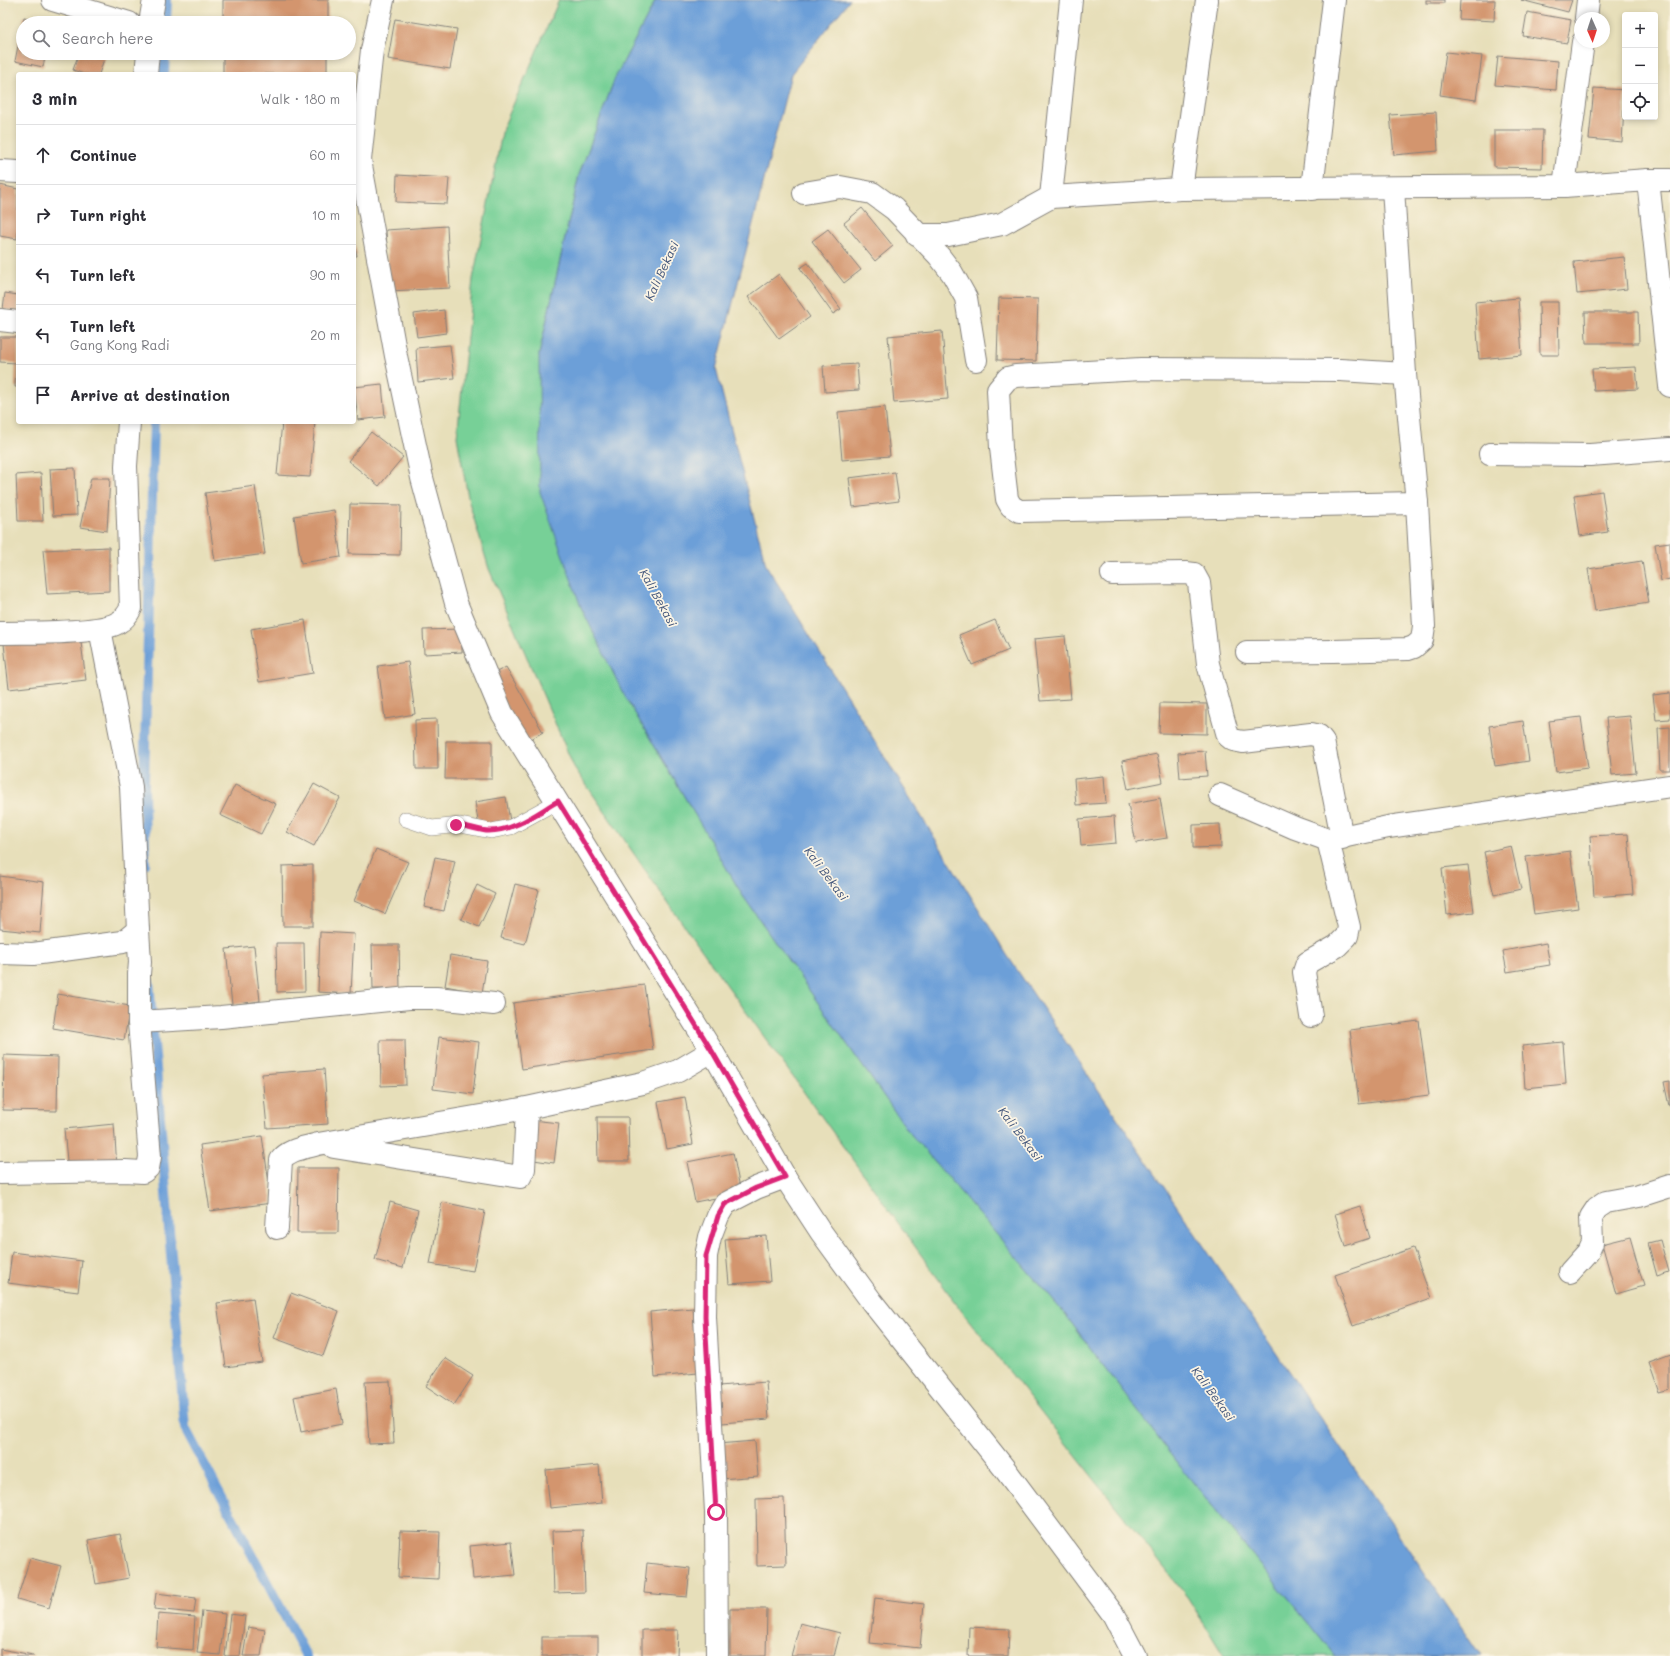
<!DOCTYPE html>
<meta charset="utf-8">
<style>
:root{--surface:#fff;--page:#f7f7f7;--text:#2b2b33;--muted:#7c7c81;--line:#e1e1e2}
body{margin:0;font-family:Mali,sans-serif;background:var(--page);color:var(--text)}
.controls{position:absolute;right:12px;top:12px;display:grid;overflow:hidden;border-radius:4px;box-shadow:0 2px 6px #0003}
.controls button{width:36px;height:36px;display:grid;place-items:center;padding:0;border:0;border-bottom:1px solid var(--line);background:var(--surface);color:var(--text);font:20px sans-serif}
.compass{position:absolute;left:1574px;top:12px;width:36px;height:36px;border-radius:50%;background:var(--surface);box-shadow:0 2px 6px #0003;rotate:177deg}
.stop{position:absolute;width:12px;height:12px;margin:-9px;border:3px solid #db2777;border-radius:50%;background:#fff}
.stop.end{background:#db2777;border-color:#fff;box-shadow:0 1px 4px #0008}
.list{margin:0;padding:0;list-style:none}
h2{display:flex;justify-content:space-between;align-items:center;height:52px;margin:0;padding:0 16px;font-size:17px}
h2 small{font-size:13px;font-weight:400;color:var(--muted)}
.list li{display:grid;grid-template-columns:26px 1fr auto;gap:12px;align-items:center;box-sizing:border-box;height:60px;padding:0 16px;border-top:1px solid var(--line)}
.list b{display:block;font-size:15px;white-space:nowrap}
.list p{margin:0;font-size:13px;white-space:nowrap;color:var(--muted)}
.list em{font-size:13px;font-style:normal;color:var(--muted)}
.icon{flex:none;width:22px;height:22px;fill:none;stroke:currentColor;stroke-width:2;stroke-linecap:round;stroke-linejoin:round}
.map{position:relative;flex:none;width:1670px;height:1656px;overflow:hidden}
.search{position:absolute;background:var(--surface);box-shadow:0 2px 6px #0003;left:16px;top:16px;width:340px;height:44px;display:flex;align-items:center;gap:10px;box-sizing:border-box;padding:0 14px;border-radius:22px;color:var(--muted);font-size:15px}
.panel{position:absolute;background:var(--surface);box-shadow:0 2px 6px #0003;left:16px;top:72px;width:340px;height:352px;border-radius:4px}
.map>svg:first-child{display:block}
.green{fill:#77d097;stroke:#4c7969}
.water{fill:#6c9fd8;stroke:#47608a}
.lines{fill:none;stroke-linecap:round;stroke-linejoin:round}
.stream{stroke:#6c9fd8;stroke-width:10}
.building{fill:#d3956e}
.service-casing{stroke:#84807a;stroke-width:16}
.minor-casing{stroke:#84807a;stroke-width:24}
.tertiary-casing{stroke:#84807a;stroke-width:24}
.service{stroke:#fff;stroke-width:15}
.minor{stroke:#fff;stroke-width:22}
.tertiary{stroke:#fff;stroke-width:22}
.route{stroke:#db2777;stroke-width:5}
.labels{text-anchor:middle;stroke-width:3.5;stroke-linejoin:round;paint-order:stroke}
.water-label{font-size:12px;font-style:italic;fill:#40547a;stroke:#fcf5e5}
</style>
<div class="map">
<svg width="1670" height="1656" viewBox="0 0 1670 1656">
<rect width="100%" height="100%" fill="#fcf5e5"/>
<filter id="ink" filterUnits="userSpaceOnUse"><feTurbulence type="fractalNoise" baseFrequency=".025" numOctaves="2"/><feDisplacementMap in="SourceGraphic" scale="8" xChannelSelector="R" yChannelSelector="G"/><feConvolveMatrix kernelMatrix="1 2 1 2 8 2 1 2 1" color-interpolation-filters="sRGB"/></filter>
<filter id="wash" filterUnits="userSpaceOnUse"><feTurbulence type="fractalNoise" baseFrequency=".012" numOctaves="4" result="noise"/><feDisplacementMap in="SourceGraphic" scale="16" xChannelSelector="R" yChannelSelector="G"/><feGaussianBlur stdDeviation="0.9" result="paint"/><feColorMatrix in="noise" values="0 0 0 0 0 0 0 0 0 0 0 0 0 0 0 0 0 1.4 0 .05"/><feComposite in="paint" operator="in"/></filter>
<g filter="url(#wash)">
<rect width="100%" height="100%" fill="#e7dfba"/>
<!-- green -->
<polygon class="green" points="559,0 656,0 615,78 579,175 539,355 622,691 743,896 909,1132 1064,1313 1174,1459 1335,1656 1224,1656 1188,1598 960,1309 670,906 574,767 489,569 469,502 457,437 473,279 503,128"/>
<!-- water -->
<polygon class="water" points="656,0 850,0 791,74 716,369 766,565 1007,955 1481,1656 1335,1656 1174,1459 1064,1313 909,1132 743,896 622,691 581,607 540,492 539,355 579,175 615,78"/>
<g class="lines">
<!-- stream -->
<g class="stream">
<polyline points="166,23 167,0"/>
<polyline points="164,74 165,53"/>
<polyline points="145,864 144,781 154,422"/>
<polyline points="149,982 185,1428 306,1656"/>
</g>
</g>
<g id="blocks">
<!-- building -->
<g class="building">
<rect x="223" y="0" width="105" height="23"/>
<rect x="1426" y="0" width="18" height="3"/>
<polygon points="1460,0 1495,0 1494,21 1459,19"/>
<polygon points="1521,0 1572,0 1568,12"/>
<polygon points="1527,12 1571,20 1567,43 1523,36"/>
<polygon points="24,17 48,22 48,23 23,23"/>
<polygon points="395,19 457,29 450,69 388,59"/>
<polygon points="22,26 23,53 46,53 43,67 15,61"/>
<polygon points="1446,52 1482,56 1476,100 1440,95"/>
<polygon points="79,53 106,53 99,74 84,74 73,70"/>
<rect x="223" y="53" width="104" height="21"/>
<polygon points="1498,56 1558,61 1556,90 1495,85"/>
<polygon points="1594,88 1625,90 1622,142 1589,139"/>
<polygon points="1436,112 1438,151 1394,155 1390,115"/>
<polygon points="1494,130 1543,130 1542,168 1494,167"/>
<polygon points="397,175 449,178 447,204 396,202"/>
<polygon points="0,185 18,189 18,231 17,239 0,236"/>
<polygon points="862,208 893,246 875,261 844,223"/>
<polygon points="447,226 450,288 389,291 386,230"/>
<polygon points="828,229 861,270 844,283 812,241"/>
<polygon points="354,242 357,256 354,256"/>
<polygon points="1624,257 1627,289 1577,294 1574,262"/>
<polygon points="808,263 841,309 833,314 800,268"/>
<polygon points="779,274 810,317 779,339 748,297"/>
<polygon points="5,293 18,295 18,311 3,309"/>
<polygon points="999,298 1038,299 1036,361 997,360"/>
<polygon points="1518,298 1522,355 1479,359 1475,302"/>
<polygon points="1539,302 1558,302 1559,355 1540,355"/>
<polygon points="444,310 446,333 417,337 414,314"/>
<polygon points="1585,312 1638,312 1639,343 1586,343"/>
<polygon points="942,331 948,399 894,403 888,336"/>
<polygon points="0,337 18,337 18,387 15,387 16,363 0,362"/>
<polygon points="450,345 454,378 418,382 416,348"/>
<polygon points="857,364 859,390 825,392 823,366"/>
<polygon points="1636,367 1638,389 1594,391 1592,369"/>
<polygon points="382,384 385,417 358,420 354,387"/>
<polygon points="885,407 890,456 842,460 838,412"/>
<polygon points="282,422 315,422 310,477 277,475"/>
<polygon points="371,432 403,457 379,486 348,461"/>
<polygon points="75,468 77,515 53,516 50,469"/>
<polygon points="895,472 899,501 853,507 849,478"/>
<polygon points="41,473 43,521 18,521 16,475"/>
<polygon points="91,478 110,478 107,531 80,527"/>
<polygon points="255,486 265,554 215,561 205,493"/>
<polygon points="1602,491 1608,532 1580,536 1574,495"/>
<polygon points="350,504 401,505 400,555 349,554"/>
<polygon points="334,510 341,557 301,563 294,516"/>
<polygon points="1670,542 1670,579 1661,581 1655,544"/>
<polygon points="109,547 109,591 47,594 43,550"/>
<polygon points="1642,561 1649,603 1595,611 1588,569"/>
<polygon points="305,620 313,673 259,682 251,629"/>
<polygon points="995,620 1009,650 972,665 959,635"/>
<polygon points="462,629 462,652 424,654 423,630"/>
<polygon points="80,635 86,680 9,689 4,644"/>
<polygon points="1065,636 1071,699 1040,701 1034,639"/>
<polygon points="408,662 415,714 385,719 378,666"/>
<polygon points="506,667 543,732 526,742 489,676"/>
<polygon points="1670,693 1670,719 1656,720 1653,695"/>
<polygon points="1160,703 1207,704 1207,734 1159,733"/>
<polygon points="1630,716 1636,773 1612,775 1606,718"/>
<polygon points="1581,717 1588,768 1556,772 1549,721"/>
<polygon points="437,719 438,769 416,769 415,720"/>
<polygon points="1523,721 1529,761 1495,766 1489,726"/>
<polygon points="1670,727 1670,770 1660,770 1658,728"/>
<polygon points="446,741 492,741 492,779 445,779"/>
<polygon points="1205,751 1207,776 1180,778 1178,753"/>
<polygon points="1157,754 1163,782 1128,789 1122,761"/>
<polygon points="1104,776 1106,803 1076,805 1074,779"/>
<polygon points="314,784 340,798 314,846 287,832"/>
<polygon points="235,785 276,804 261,834 220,815"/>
<polygon points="506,797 510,821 479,827 475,802"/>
<polygon points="1160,798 1167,838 1136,843 1128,804"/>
<polygon points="1114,816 1116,843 1081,846 1079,819"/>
<polygon points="1220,824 1221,847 1193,848 1193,825"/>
<polygon points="1628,834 1633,894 1594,897 1590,836"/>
<polygon points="1511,846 1521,889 1494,895 1484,852"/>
<polygon points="376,849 408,862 385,914 354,901"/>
<polygon points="1570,851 1578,908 1534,914 1526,857"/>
<polygon points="435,857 455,861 444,911 424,907"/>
<polygon points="313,865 313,926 283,926 282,866"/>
<polygon points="1468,865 1474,912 1447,915 1442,868"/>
<polygon points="0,876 44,882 40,933 0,929"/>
<polygon points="515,884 539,890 525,944 501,938"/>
<polygon points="477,885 495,894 479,927 461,919"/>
<polygon points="320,932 354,934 351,994 318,992"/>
<polygon points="276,943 304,943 305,991 277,992"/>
<polygon points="1546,943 1550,965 1507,972 1503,951"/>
<polygon points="372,945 399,945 400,989 373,989"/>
<polygon points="254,946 260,1001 232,1005 226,949"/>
<polygon points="450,955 487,961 482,993 445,986"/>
<polygon points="644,985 653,1050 522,1069 513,1003"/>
<polygon points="58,994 130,1006 124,1040 53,1028"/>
<polygon points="1419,1021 1429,1095 1359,1104 1350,1030"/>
<polygon points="439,1037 479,1042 473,1094 433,1089"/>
<polygon points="380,1040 405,1040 406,1085 381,1086"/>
<polygon points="1563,1042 1566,1084 1525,1088 1522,1046"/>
<polygon points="4,1055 58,1057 57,1111 3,1110"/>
<polygon points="324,1069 328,1124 267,1128 262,1074"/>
<polygon points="1670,1081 1670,1106 1669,1106 1664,1082"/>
<polygon points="685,1097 693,1144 667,1149 658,1102"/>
<polygon points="597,1117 628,1117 629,1161 598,1161"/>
<polygon points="532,1120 559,1123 554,1163 527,1159"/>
<polygon points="114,1124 117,1167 68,1171 64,1129"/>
<polygon points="262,1136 272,1203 210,1211 200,1145"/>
<polygon points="733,1153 741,1193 695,1202 687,1162"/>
<polygon points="298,1168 339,1168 338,1233 297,1233"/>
<polygon points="390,1202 418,1210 403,1268 375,1260"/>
<polygon points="442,1202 485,1211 473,1271 430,1264"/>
<polygon points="1360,1206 1370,1238 1345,1246 1335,1214"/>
<polygon points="766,1236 770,1281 729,1284 725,1239"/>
<polygon points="1630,1237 1644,1286 1616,1294 1602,1244"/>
<polygon points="1660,1240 1669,1272 1657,1276 1648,1243"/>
<polygon points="1413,1248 1431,1298 1353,1326 1335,1275"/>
<polygon points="12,1252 82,1261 78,1292 8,1283"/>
<polygon points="291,1293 339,1311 323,1356 274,1338"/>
<polygon points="253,1298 262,1362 226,1367 217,1303"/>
<polygon points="693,1308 698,1373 655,1377 650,1312"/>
<polygon points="1670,1353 1670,1390 1659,1393 1648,1361"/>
<polygon points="445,1358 473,1376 454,1405 426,1386"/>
<polygon points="390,1381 394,1443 369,1444 365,1382"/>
<polygon points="766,1382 769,1419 722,1423 719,1386"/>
<polygon points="336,1389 342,1424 301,1432 294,1397"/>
<polygon points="755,1441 758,1476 721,1479 717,1444"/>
<polygon points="599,1465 602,1503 550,1508 546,1470"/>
<polygon points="784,1498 786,1565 757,1566 756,1499"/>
<polygon points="583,1530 585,1592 554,1593 552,1531"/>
<polygon points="400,1531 440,1532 438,1579 398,1577"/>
<polygon points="120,1534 129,1578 96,1584 88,1540"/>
<polygon points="511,1542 515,1575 473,1579 470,1546"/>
<polygon points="30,1558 61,1566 49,1608 17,1599"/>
<polygon points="647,1563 690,1568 687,1597 644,1593"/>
<polygon points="156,1593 196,1598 194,1613 154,1609"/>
<polygon points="875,1598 924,1604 920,1648 870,1643"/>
<polygon points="730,1609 767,1609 766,1656 730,1656"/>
<polygon points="202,1611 225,1614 220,1655 197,1653"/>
<polygon points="158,1614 195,1617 193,1650 156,1647"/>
<polygon points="230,1614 245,1616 240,1656 225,1656"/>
<polygon points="800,1623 840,1633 834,1656 791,1656"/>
<polygon points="248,1627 265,1630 261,1656 243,1656"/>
<polygon points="969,1627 1009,1629 1008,1656 968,1656"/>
<polygon points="642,1630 678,1630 677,1656 642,1656"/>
<rect x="542" y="1637" width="56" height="19"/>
<polygon points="0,1649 33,1655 33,1656 0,1656"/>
</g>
</g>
</g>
<g filter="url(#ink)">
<use href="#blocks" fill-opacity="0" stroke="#84807a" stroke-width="1"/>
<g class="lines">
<!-- service casing -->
<g class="service-casing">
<polyline id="service" points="406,819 432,828 460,825 491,831 511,827 558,801"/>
</g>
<!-- minor casing -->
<g class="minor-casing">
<g id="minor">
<polyline points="53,0 129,23"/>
<polyline points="1586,18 1588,0"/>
<polyline points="150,23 154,0"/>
<polyline points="146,74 148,53"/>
<polyline points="360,160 396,356 422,478 456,603 502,713 712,1051 785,1177 821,1232 872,1302 1004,1468 1113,1614 1135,1656"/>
<polyline points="1648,180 1670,386"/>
<polyline points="1564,186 1583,42"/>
<polyline points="1181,189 1207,0"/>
<polyline points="1312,189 1334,0"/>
<polyline points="804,193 840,187 872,193 894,209 939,256 952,273 966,298 976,360"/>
<polyline points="1051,197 1071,0"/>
<polyline points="917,235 948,235 1002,224 1051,197 1181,189 1564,186 1648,180 1670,180"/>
<polyline points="0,320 18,322"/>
<polyline points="1405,374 1340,370 1141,369 1016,376 1008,378 998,390 1001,448 1007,499 1011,506 1019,511 1417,503"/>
<polyline points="1490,454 1590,455 1670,449"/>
<polyline points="1112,574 1186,573 1194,574 1199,583 1208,664 1228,736 1233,740 1243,742 1311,734 1319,736 1323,741 1342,838"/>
<polyline points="100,629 131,787 138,930"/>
<path d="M 0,633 C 25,632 101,635 119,622 C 125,619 128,614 131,608 L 126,466 L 129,422"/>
<polyline points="1247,652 1333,651 1408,649 1414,647 1422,640 1424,626 1417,503 1405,374 1393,188"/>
<polyline points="1220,795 1295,828 1328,840 1388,827 1670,786"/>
<polyline points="0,953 33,954 123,942 138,930 140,962 139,974 139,1022 150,1157 148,1168 143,1172 125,1171 0,1173"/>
<polyline points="1311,1016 1304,972 1307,963 1337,946 1347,936 1349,927 1328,840"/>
<polyline points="139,1022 221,1017 409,998 436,998 494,1004"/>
<polyline points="334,1147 520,1177 524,1169 527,1108"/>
<path d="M 277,1228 L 281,1160 C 289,1149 305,1148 318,1144 L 527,1108 L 643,1083 L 678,1071 L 712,1051"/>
<polyline points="1570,1272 1588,1252 1592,1243 1591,1217 1597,1208 1606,1202 1639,1196 1670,1186"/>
<polyline points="717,1656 716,1512 705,1317 706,1256 710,1237 718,1216 725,1204 756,1188 785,1177"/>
</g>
</g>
<!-- tertiary casing -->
<g class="tertiary-casing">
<g id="tertiary">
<polyline points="354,162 360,160 372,50 383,0"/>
<polyline points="0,171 18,172"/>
</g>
</g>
<!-- service -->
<use href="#service" class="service"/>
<!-- minor -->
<use href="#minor" class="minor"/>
<!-- tertiary -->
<use href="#tertiary" class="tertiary"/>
</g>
</g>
<g class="lines" filter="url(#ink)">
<!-- route -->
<path class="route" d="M 456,825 C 467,825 478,831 489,831 C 515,831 537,813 558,801 L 712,1051 L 785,1177 L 756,1188 L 725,1204 L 718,1216 L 706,1256 L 705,1317 L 716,1512"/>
</g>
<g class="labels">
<!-- water labels -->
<g class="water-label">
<text transform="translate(662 271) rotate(-65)" y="4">Kali Bekasi</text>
<text transform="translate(658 598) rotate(61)" y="4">Kali Bekasi</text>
<text transform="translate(826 874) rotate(53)" y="4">Kali Bekasi</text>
<text transform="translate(1020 1134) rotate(53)" y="4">Kali Bekasi</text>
<text transform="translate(1213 1394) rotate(54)" y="4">Kali Bekasi</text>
</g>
</g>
</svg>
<div class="controls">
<button>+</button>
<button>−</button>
<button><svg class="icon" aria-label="locate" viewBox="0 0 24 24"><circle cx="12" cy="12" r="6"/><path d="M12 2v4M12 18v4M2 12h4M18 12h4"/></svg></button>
</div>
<svg class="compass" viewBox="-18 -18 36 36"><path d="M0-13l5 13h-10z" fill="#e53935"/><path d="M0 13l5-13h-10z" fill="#7c7c81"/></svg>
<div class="stop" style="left:716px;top:1512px"></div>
<div class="stop end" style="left:456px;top:825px"></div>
<div class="search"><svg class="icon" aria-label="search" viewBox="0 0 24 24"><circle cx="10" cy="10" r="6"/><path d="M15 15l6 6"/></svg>Search here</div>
<section class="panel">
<h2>3 min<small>Walk · 180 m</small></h2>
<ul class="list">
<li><svg class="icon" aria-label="ahead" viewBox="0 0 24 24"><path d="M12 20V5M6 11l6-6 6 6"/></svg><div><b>Continue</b></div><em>60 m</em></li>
<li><svg class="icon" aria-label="right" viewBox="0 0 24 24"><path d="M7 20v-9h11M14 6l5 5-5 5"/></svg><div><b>Turn right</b></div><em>10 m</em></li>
<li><svg class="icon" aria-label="left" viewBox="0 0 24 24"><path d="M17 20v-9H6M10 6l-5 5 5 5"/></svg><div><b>Turn left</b></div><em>90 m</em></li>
<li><svg class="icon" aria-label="left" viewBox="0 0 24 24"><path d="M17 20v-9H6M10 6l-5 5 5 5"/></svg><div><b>Turn left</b><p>Gang Kong Radi</p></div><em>20 m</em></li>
<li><svg class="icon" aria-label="arrive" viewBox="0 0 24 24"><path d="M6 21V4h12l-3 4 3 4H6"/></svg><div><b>Arrive at destination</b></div></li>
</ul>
</section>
</div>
